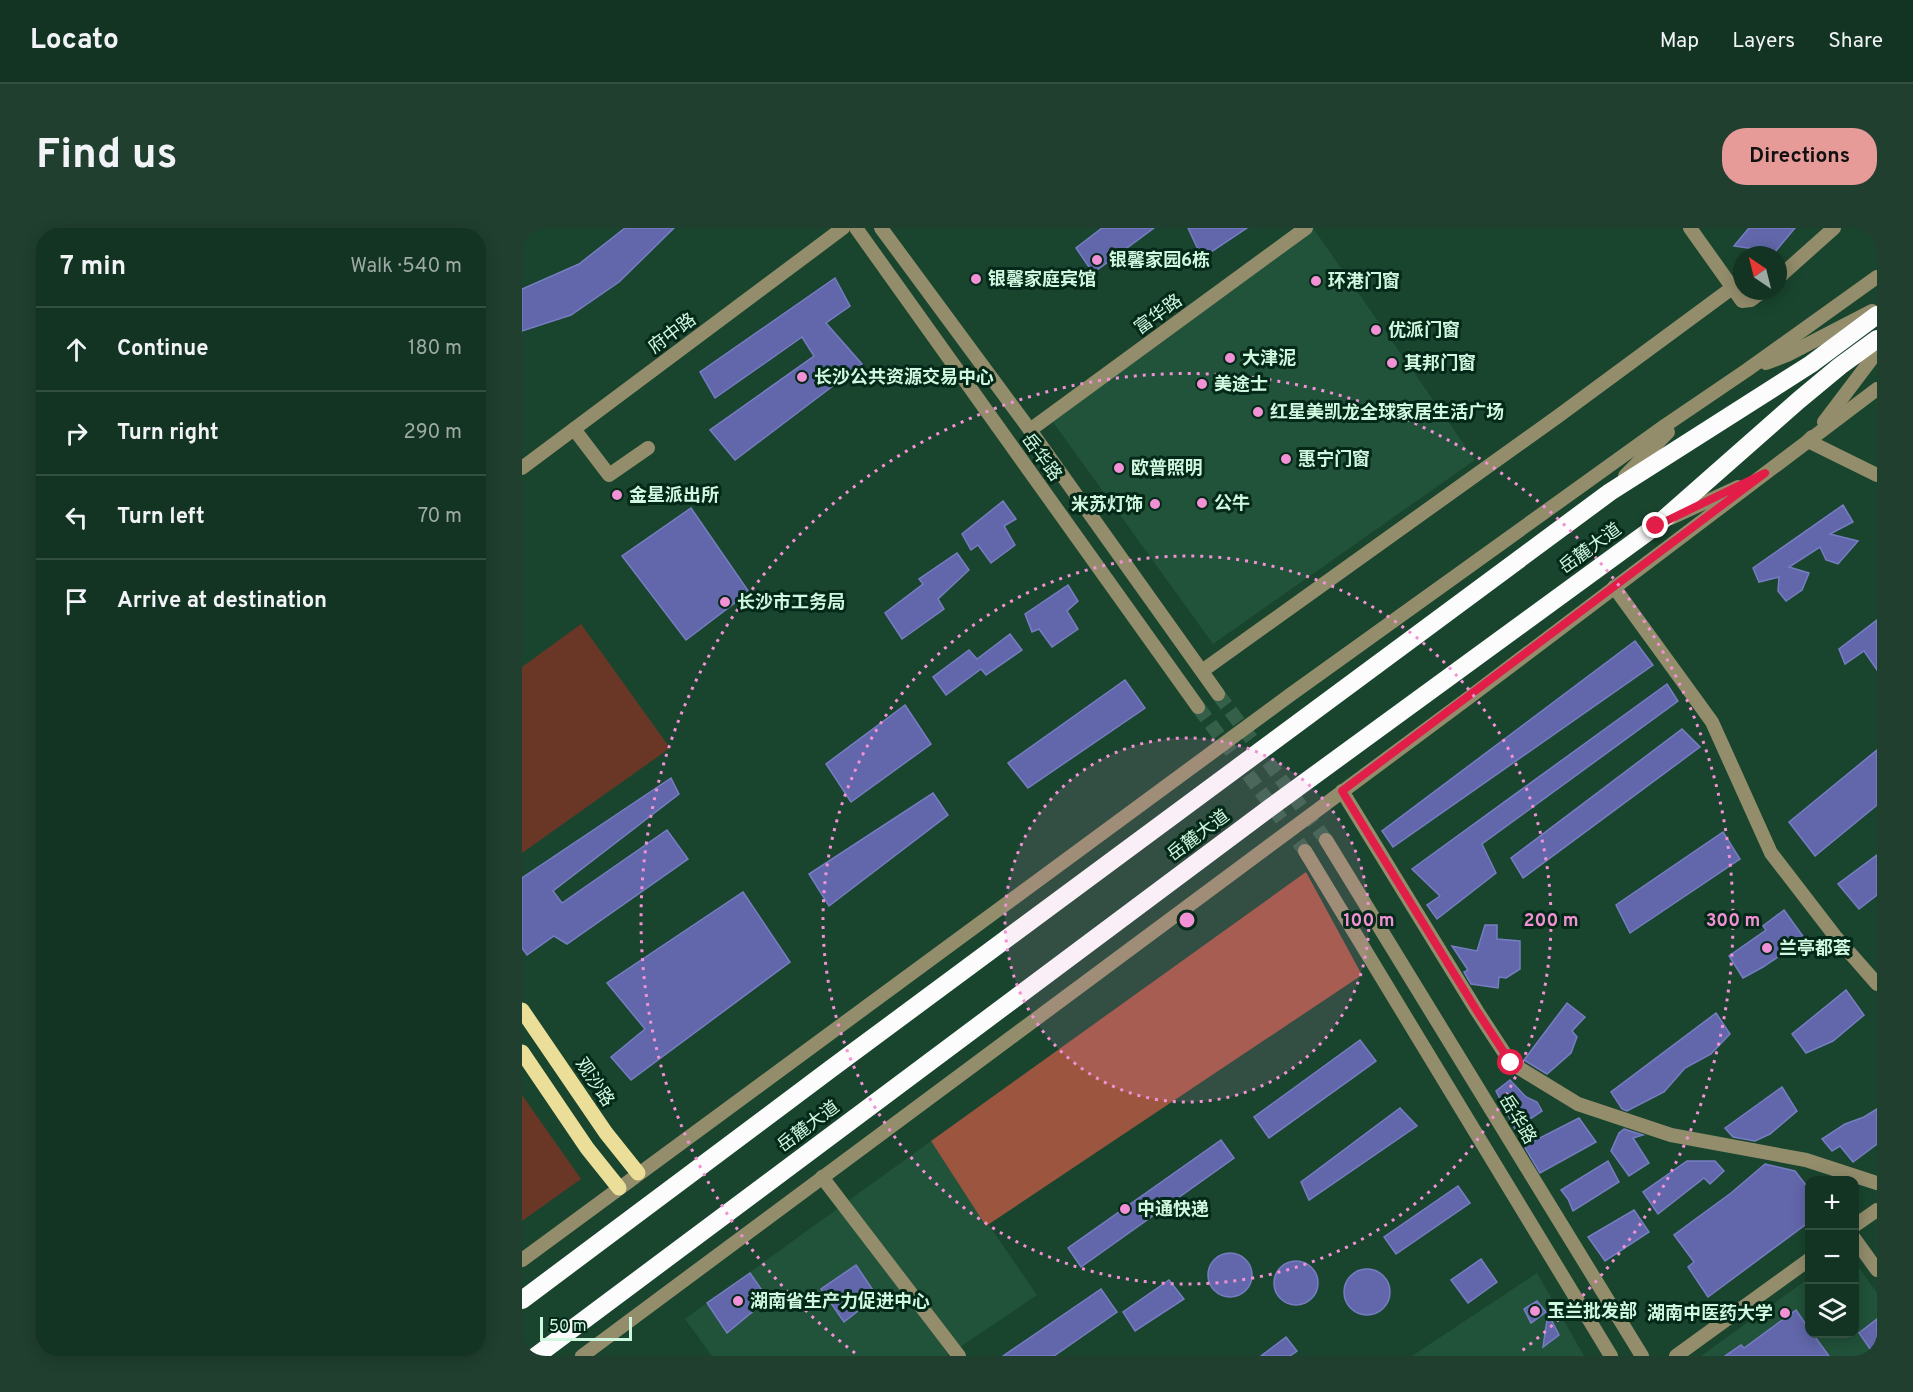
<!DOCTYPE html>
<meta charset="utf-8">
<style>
:root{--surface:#133422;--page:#203f2f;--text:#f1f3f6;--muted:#9daaa5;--line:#324f40;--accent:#e69b98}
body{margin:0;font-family:Overpass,"Noto Sans SC",sans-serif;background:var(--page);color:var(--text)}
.controls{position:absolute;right:18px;bottom:18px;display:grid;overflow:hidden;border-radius:12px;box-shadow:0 3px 15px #0003}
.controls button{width:54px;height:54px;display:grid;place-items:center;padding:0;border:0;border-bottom:2px solid var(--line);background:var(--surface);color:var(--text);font:30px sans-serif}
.compass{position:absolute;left:1211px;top:18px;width:54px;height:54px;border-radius:50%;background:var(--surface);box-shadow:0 3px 15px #0003;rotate:325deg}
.scale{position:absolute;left:18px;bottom:15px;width:92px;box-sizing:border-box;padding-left:6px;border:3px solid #d0f8e0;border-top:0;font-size:16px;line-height:21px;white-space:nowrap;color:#d0f8e0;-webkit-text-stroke:4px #052918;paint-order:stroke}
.stop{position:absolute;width:18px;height:18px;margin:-14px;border:4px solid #e11d48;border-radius:50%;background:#fff}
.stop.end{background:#e11d48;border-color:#fff;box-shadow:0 2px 6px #0008}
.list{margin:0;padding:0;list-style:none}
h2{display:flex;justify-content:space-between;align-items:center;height:78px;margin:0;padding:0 24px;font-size:26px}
h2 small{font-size:20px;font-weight:400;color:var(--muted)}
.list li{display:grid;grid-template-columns:39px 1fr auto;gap:18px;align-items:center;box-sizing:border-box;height:84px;padding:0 24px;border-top:2px solid var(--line)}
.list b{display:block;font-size:22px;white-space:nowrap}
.list em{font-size:20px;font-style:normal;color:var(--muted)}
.icon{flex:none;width:33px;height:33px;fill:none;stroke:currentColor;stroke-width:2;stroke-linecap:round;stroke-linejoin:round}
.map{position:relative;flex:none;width:1355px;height:1128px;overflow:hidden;border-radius:24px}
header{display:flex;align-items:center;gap:36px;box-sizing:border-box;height:84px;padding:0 30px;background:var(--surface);border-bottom:2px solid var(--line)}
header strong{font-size:28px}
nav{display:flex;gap:33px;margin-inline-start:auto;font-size:21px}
.intro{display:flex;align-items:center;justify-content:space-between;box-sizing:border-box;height:144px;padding:0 36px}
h1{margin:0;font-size:42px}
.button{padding:15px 27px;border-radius:24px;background:var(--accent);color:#111;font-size:21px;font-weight:700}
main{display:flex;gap:36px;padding:0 36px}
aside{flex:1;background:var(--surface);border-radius:24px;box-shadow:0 3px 15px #0003}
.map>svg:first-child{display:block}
.built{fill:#21523a}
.green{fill:#6a3727}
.forest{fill:#9c5640}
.building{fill:#6167aa;stroke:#777dc2;stroke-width:1.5}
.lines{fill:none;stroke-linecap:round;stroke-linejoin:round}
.minor-tunnel{stroke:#346049;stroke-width:14;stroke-dasharray:14 7;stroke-linecap:butt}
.minor{stroke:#938d6c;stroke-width:14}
.major{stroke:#ebde99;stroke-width:15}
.highway{stroke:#fcfcfc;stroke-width:18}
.route{stroke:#e11d48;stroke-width:8}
.ring{fill:none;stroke:#f391d6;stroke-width:3;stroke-dasharray:3 6}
.poi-dot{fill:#f391d6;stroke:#052918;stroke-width:2}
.labels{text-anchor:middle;stroke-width:6;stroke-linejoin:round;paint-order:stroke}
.poi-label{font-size:18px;font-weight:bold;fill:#d0f8e0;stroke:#052918;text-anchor:start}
.street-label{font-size:18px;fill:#d0f8e0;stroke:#052918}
.centre{fill:#f391d6;stroke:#052918;stroke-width:3}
.ring-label{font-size:18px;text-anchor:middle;font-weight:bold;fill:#f391d6;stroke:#052918;stroke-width:6;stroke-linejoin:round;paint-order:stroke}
</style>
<header>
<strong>Locato</strong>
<nav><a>Map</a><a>Layers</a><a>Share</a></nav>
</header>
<div class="intro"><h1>Find us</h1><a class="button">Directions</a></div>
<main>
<aside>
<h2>7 min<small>Walk · 540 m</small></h2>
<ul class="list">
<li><svg class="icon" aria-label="ahead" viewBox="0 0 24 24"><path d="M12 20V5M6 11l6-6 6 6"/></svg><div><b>Continue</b></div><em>180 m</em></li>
<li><svg class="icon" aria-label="right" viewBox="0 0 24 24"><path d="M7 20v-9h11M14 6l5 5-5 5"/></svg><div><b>Turn right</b></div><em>290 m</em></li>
<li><svg class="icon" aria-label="left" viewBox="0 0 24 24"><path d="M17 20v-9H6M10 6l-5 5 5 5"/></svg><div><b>Turn left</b></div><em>70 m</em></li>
<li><svg class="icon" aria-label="arrive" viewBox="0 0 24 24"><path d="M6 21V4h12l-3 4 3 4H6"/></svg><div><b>Arrive at destination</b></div></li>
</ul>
</aside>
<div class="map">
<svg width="1355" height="1128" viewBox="0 0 1355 1128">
<rect width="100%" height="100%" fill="#19452e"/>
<!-- built -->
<g class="built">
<polygon points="791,0 953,232 691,416 531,194"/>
<polygon points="409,913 515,1067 425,1128 190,1128 163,1091"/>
<polygon points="1333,1034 1355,1065 1355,1128 1179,1128 1287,1050 1288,1106 1332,1106"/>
<polygon points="1015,1045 1062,1128 890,1128"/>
</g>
<!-- green -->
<g class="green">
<polygon points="59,396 148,520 0,625 0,439"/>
<polygon points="0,867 59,951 0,993"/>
</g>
<!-- forest -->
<polygon class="forest" points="784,644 840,747 464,998 409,913"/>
<!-- building -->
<g class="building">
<polygon points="103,0 152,0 97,54 49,87 0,103 0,61 57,36"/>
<polygon points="580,0 632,0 571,45 554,20"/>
<polygon points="666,0 725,0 680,30"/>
<polygon points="1227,0 1273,0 1253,24 1212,18"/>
<polygon points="313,50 328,78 304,95 340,136 213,232 188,202 292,128 280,109 193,170 178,144"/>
<polygon points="481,273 494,291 482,298 493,317 469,335 456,317 449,322 440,306"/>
<polygon points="1321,277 1331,294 1308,306 1336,313 1316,336 1304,332 1298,319 1267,339 1287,345 1280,362 1264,373 1256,363 1257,349 1237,354 1231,340"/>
<polygon points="169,280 227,364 164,412 100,328"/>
<polygon points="435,325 447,342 416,371 422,381 380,411 363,385 401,356 397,351"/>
<polygon points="546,357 556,373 545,383 556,401 530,419 517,401 510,404 503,386"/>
<polygon points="1355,392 1355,442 1342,423 1323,436 1317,421"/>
<polygon points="488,406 500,422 464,447 459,441 424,467 411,449 447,422 455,431"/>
<polygon points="1113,413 1131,437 871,619 860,603"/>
<polygon points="603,452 623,480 506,560 486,535"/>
<polygon points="1145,456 1156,473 960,616 974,645 915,691 905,677 918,668 890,641"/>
<polygon points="383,477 409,516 329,574 304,536"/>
<polygon points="1160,501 1178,519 1001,650 989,630"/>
<polygon points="1355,522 1355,577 1293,628 1267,594"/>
<polygon points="149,550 157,566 31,663 40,675 145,602 166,631 45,716 32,708 5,727 0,720 0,650"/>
<polygon points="411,565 426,587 307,678 287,646"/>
<polygon points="1201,604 1218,631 1108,705 1094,677"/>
<polygon points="1355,627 1355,667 1337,681 1316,656"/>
<polygon points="221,664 268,734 109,852 89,829 123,801 85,755"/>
<polygon points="1262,682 1283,711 1241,739 1221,750 1207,728 1244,702 1241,698"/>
<polygon points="963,697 975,697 975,711 998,713 998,741 984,750 977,749 976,760 949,756 942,744 946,742 930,718 955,723"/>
<polygon points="1324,762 1342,787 1311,813 1284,825 1270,806"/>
<polygon points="1045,775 1063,789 1050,803 1055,809 1049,825 1025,846 1002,832"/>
<polygon points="1194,785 1208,806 1189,826 1163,840 1142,864 1105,883 1100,881 1089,864"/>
<polygon points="838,812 854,833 747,910 732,889"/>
<polygon points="988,852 1004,869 1015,874 1020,883 993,901 974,863"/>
<polygon points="1260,859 1275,883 1248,906 1233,913 1211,909 1203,900"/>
<polygon points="878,880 895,898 787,972 779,954"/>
<polygon points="1355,881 1355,916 1331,934 1318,918 1310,923 1300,911 1323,896 1342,889"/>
<polygon points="1057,890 1074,914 1018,945 1002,918"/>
<polygon points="1102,901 1121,907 1111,910 1127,935 1107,948 1089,923 1097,905"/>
<polygon points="699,912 712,930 559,1039 546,1020"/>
<polygon points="1086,933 1097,954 1051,983 1046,971 1039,962"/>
<polygon points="1165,933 1193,933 1202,943 1188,956 1182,950 1136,986 1121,964"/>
<polygon points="1243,936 1273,943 1287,961 1287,994 1186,1069 1166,1039 1172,1034 1152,1007 1209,965"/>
<polygon points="936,958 948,975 874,1026 862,1009"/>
<polygon points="1112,982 1127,1004 1083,1033 1066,1009"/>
<circle cx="708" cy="1047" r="22"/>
<polygon points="959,1031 975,1054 946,1075 929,1052"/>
<circle cx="774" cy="1055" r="22"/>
<polygon points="334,1037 355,1068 322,1094 299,1061"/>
<circle cx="845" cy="1064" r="23"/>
<polygon points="228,1045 246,1071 205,1105 185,1075"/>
<polygon points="647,1052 662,1071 613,1103 601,1084"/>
<polygon points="579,1061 595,1084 532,1128 481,1128"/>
<polygon points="1015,1073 1024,1084 1009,1095 1002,1081"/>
<polygon points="1274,1082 1287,1101 1287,1106 1291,1106 1307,1128 1203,1128 1219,1117 1222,1120"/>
<polygon points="1026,1085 1037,1107 1021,1119"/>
<polygon points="1355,1091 1355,1128 1353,1128 1337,1105"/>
<polygon points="764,1109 775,1123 768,1128 739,1128"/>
</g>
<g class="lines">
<!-- minor-tunnel -->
<g class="minor-tunnel">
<polyline points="696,466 804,612"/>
<polyline points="676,479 783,623"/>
</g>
<!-- minor -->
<g class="minor">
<polyline points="334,0 676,479"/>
<polyline points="359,0 508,202 696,466"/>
<polyline points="1168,0 1220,73 1229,72 1241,63"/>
<polyline points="1256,50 1312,0"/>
<polyline points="1244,135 1265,127 1350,83"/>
<polyline points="1302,194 1355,124"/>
<polyline points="52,201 87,247 126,220"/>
<polyline points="508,202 784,0"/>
<polyline points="1290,209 1286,213 1355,247"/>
<polyline points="0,240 321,0"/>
<polyline points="1103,248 1146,204"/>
<polyline points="1149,290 1216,259"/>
<polyline points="1092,359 1190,494 1249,625 1313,708 1355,756"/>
<polyline points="680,443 1035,189 1210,60"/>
<polyline points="820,563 955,783 989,835 1056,876 1149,907 1284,932 1355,955"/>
<polyline points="804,612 1120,1128"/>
<polyline points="783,623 1089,1128"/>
<polyline points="300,949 437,1128"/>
<polyline points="1332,998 1355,982"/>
<polyline points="1332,1010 1355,1042"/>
<polyline points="0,1032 768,467 1144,197 1225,142 1355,49"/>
<polyline points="60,1128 945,471 1355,161"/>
<polyline points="1154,1128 1288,1031"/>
</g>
<!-- major -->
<g class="major">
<polyline points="0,782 84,905 116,945"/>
<polyline points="0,824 65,920 97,960"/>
</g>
<!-- highway -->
<g class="highway">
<polyline points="0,1072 310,840 1088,264 1289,136 1355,87"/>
<polyline points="14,1128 749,579 1134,298 1277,172 1318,138 1355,111"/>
</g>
</g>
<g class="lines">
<!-- route -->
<polyline class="route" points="989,835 955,783 820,563 1243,245 1134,298"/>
</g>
<!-- distance rings -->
<circle cx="665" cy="692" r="182" fill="#f391d6" fill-opacity=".12"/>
<g class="ring">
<circle cx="665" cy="692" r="182"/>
<circle cx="665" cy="692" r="364"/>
<path d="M333 1125A546 546 0 1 1 997 1125"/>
</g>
<!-- markers -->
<g class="poi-dot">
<circle cx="575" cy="32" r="6"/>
<circle cx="454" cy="51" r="6"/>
<circle cx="794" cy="53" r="6"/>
<circle cx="854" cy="102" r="6"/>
<circle cx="708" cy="130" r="6"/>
<circle cx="870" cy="135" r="6"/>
<circle cx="280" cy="149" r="6"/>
<circle cx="680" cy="156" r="6"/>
<circle cx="736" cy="184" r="6"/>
<circle cx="764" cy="231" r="6"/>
<circle cx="597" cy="240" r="6"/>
<circle cx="95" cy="267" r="6"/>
<circle cx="680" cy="275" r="6"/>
<circle cx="633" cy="276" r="6"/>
<circle cx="203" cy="374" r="6"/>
<circle cx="1245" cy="720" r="6"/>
<circle cx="603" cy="981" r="6"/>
<circle cx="216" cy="1073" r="6"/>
<circle cx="1013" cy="1083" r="6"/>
<circle cx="1263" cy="1085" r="6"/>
</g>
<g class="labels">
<!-- poi labels -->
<g class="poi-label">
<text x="587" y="38">银馨家园6栋</text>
<text x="466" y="57">银馨家庭宾馆</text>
<text x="806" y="59">环港门窗</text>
<text x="866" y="108">优派门窗</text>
<text x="720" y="136">大津泥</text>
<text x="882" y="141">其邦门窗</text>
<text x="292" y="155">长沙公共资源交易中心</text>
<text x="692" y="162">美途士</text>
<text x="748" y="190">红星美凯龙全球家居生活广场</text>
<text x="776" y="237">惠宁门窗</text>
<text x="609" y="246">欧普照明</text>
<text x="107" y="273">金星派出所</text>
<text x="692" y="281">公牛</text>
<text x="621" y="282" text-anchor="end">米苏灯饰</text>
<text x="215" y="380">长沙市工务局</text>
<text x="1257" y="726">兰亭都荟</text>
<text x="615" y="987">中通快递</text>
<text x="228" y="1079">湖南省生产力促进中心</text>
<text x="1025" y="1089">玉兰批发部</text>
<text x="1251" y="1091" text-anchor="end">湖南中医药大学</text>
</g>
<!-- street labels -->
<g class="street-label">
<text transform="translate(636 86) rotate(-36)" y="6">富华路</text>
<text transform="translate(150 105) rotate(-37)" y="6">府中路</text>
<text transform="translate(520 229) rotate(54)" y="6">岳华路</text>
<text transform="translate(1068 320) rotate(-36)" y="6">岳麓大道</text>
<text transform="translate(676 607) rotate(-37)" y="6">岳麓大道</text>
<text transform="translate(73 854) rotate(56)" y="6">观沙路</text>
<text transform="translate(996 891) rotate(59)" y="6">岳华路</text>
<text transform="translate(286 898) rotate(-37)" y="6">岳麓大道</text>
</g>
</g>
<circle cx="665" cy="692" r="9" class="centre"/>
<g class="ring-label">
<text x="847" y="698">100 m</text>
<text x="1029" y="698">200 m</text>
<text x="1211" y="698">300 m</text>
</g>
</svg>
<div class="controls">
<button>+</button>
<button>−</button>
<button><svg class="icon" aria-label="layers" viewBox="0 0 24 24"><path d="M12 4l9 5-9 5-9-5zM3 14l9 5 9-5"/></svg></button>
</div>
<svg class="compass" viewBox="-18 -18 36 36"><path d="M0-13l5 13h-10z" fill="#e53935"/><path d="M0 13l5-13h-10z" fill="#9daaa5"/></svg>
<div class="scale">50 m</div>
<div class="stop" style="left:989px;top:835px"></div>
<div class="stop end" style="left:1134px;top:298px"></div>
</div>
</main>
